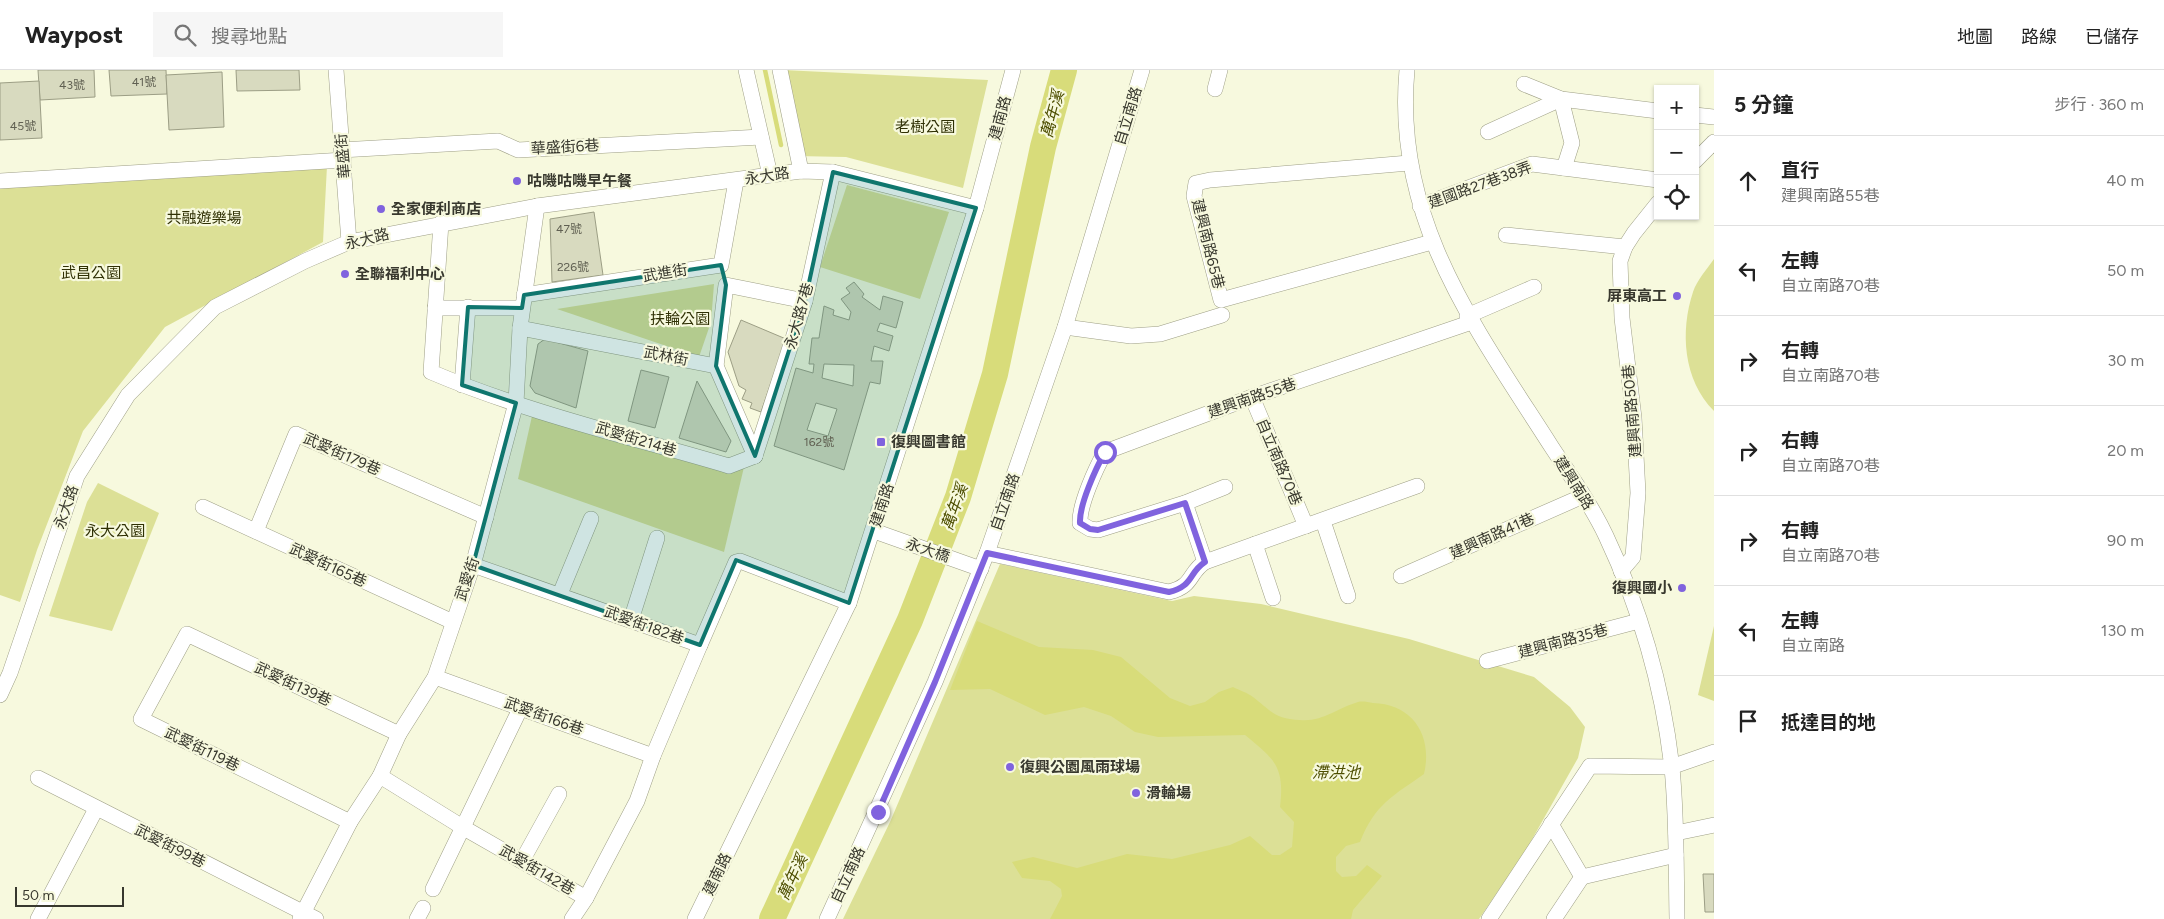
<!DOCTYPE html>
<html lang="zh-TW">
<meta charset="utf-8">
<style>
:root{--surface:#fff;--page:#f6f6f6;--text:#222;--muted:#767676;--line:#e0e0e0}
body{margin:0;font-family:Figtree,"Noto Sans TC",sans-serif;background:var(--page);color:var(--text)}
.controls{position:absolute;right:15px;top:15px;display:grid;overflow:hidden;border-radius:0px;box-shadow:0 1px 4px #0004}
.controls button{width:45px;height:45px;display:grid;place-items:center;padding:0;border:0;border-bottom:1px solid var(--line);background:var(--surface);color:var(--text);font:25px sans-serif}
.scale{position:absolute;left:15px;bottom:12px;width:109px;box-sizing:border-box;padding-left:5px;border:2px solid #38382e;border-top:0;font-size:14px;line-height:18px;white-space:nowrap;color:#38382e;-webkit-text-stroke:4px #f7f9de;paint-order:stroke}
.stop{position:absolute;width:15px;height:15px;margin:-11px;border:4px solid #8063de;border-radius:50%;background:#fff}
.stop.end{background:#8063de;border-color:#fff;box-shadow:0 1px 5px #0008}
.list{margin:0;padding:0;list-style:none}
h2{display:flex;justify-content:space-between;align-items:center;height:65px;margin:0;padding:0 20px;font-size:21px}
h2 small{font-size:16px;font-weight:400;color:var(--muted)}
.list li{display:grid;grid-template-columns:32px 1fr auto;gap:15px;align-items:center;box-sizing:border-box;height:90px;padding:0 20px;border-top:1px solid var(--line)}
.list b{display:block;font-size:19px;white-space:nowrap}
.list p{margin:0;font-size:16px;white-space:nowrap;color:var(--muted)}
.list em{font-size:16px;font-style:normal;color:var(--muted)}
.icon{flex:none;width:28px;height:28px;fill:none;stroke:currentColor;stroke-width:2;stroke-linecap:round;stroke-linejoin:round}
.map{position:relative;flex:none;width:1714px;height:849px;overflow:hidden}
header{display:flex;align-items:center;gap:30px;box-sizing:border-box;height:70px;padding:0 25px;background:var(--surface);border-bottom:1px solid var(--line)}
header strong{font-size:24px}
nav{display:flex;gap:28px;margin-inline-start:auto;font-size:18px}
.search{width:350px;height:45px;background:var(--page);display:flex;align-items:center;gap:12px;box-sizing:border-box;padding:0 18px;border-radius:0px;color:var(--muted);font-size:19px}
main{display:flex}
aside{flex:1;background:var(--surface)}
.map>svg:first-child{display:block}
.green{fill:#dce096}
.water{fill:#d8dc7a}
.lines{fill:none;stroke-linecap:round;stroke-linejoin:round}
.stream{stroke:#d8dc7a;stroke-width:4.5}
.river{stroke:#d8dc7a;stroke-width:26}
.building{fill:#d8dabf;stroke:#9c9e85;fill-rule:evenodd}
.minor-casing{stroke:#9e9f86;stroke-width:16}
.minor{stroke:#fff;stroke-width:15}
.route{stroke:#8063de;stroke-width:6}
.marked{fill:#0f766e;fill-opacity:0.2;stroke:#0f766e;stroke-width:4;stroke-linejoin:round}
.poi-dot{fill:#8063de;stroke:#f7f9de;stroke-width:2}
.labels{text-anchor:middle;stroke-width:4.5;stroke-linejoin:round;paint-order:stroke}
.number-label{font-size:12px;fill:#606052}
.street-label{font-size:15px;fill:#38382e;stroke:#f7f9de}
.park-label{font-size:15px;fill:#303105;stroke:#f7f9de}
.poi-label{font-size:15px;font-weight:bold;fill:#38382e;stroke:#f7f9de;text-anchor:start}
.water-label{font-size:16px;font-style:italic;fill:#4d4e00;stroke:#f7f9de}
</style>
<header>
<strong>Waypost</strong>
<div class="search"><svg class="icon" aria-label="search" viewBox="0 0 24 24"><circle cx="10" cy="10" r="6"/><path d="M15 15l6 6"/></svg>搜尋地點</div>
<nav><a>地圖</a><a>路線</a><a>已儲存</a></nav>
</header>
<main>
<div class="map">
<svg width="1714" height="849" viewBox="0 0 1714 849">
<rect width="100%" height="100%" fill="#f7f9de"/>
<!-- green -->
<g class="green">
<polygon points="783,0 988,10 963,118 846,87 796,86"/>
<polygon points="327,96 323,172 165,257 83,361 37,480 20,532 0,525 0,116"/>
<polygon points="847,115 949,142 920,229 820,197"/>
<path d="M 1714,189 L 1714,341 C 1683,310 1680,261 1693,222 C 1697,210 1707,199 1714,189 Z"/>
<polygon points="714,214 711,252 699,287 557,239"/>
<polygon points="534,337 744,397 724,482 518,409"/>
<polygon points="98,413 159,443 112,561 49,546 87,432"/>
<polygon points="1000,494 1172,531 1194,526 1261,534 1409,569 1534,607 1570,637 1585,657 1578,688 1526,780 1479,849 843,849 890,752"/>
<polygon points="1714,556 1714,631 1698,625"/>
</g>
<!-- water -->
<path class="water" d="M 977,551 L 1039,577 L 1093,580 L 1121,587 L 1170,628 L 1190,636 L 1205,632 L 1219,622 L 1233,617 C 1239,620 1248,623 1253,627 C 1271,641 1275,649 1300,650 C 1323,652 1337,638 1358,632 C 1362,631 1368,632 1373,633 C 1413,634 1433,666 1424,704 C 1393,726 1375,734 1360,772 L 1346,776 L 1336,787 L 1336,801 L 1342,807 L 1356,806 L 1367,795 L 1382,806 L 1353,840 L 1351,849 L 1050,849 L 1062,826 L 1061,819 L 1050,811 L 1022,808 L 1012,792 L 1033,787 L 1077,798 L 1127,784 L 1172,789 L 1230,775 L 1250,766 L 1272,785 L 1280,785 L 1292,777 L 1294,752 L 1280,737 C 1285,696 1274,689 1245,665 L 1158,667 L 1135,662 L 1111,646 L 1084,637 L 1045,645 L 990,619 L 950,620 Z"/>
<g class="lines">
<!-- stream -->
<polyline class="stream" points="765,0 781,75"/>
<!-- river -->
<polyline class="river" points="772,849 910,550 958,427 995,304 1043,77 1064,0"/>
</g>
<!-- building -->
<g class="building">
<polygon points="38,0 94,0 95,27 40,30"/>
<polygon points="109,0 166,0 167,24 111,26"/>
<polygon points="236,0 299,0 300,20 237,21"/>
<polygon points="222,2 224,57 169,60 166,5"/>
<polygon points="39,11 42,68 0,70 0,13"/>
<polygon points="594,142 603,205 552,212 550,149"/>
<path d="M 854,212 L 864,224 L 862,227 L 880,240 L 883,226 L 903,232 L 896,258 L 880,253 L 877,261 L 893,266 L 889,281 L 874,276 L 871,291 L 883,291 L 880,314 L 870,312 L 844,400 L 774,376 L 796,298 L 813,303 L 814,294 L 809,294 L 812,268 L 819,268 L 824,236 L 834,240 L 833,245 L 849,250 L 851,242 L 841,229 L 850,223 L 846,218 ZM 824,294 L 854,295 L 853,316 L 822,308 ZM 816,333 L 837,339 L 828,366 L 807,360 Z"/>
<polygon points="741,250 786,269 761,342 750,338 752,333 742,329 746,320 739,316 728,282"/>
<polygon points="545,269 588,281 576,338 535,323 530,316 538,274"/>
<polygon points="641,300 669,307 655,358 628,351"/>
<polygon points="697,311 731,371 726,382 679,368"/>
<polygon points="1703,804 1714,804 1714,842 1705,842"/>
</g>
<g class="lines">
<!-- minor casing -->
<g class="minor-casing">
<g id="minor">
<polyline points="336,0 349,172"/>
<polyline points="746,0 770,105"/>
<polyline points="780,0 801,101"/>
<path d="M 1407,0 C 1393,149 1475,257 1551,376 C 1570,405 1591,434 1606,466 C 1640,538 1663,619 1672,698 C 1677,748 1676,799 1677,849"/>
<polyline points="1524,14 1561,29 1658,41"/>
<polyline points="1215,19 1220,0"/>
<polyline points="1695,45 1714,47"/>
<polyline points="1488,62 1561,29 1572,73 1564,98"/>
<polyline points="341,80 498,71 518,80 761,67"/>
<polyline points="1695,91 1714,72"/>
<polyline points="1409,93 1210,110 1196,113 1194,126 1221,230 1432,172"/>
<polyline points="0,111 344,90"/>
<polyline points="1420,136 1532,94 1658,110"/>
<path d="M 441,153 L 431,302 C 525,342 631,367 729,396 L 755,386"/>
<polyline points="1506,165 1625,177"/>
<polyline points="524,225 721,195 736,111"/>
<polyline points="435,238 522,238"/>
<polyline points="1467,246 1534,217"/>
<polyline points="1065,257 1131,266 1160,264 1222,245"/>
<polyline points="520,258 716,296 755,386"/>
<polyline points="716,296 726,215 805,231"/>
<polyline points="462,315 468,237"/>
<polyline points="1252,327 1306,456"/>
<polyline points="755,386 805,231 833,102"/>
<path d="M 1225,417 L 1185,433 L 1098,460 L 1090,459 L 1080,453 C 1079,435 1096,398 1105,382 L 1252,327 L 1472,252"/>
<polyline points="1185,433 1205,492"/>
<polyline points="203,437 453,552"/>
<polyline points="1323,451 1348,526"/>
<polyline points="256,461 296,364 486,447"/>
<polyline points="874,461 981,499"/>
<polyline points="1255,474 1273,528"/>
<path d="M 987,483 L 1169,522 C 1194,516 1188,503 1205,492 L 1417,416"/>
<polyline points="1621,501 1633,487 1638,423 1634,348 1622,248 1620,191 1625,177 1634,163 1658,133"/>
<polyline points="1401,506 1583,426"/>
<polyline points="560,524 591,449"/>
<polyline points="631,550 657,468"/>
<polyline points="700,575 736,492 740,491 849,533"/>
<polyline points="1487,591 1639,551"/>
<polyline points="435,607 653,686"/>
<polyline points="0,625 10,603 77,406 128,325 215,237 305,191 349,172 537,136 801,101 833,102 976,138"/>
<polyline points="380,706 464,758 586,828 637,731 653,686 700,575 473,495"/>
<polyline points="38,708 316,849"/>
<polyline points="350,752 141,649 187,564 399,664"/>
<polyline points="1551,754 1582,807 1676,785"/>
<polyline points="1676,763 1714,755"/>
<polyline points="522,791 559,724"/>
<polyline points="433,819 521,637"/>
<polyline points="38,849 96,739"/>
<polyline points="300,849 350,752 380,706 399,664 435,607 473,495 516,333 520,258 537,136"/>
<polyline points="417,849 423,838"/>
<polyline points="572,849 586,828"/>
<polyline points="695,849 849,533 976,138 1013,0"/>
<polyline points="827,849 935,612 987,483 1065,257 1142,0"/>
<polyline points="1489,849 1590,696 1671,697 1714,682"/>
<polyline points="1554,849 1582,807"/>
</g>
</g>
<!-- minor -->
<use href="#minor" class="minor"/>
</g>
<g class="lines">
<!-- route -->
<path class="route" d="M 878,742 L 935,612 L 987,483 L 1169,522 C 1194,516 1188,503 1205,492 L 1185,433 L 1098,460 L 1090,459 L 1080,453 C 1079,435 1096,398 1105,382"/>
</g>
<!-- marked area -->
<path class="marked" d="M 833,102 L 976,138 L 849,533 L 736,490 L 700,575 L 473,495 L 516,333 L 462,315 L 468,237 L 522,238 L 524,225 L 721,195 L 726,215 L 716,296 L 755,386 L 805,231 Z"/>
<!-- markers -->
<g class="poi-dot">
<circle cx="517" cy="111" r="5"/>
<circle cx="381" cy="139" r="5"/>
<circle cx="345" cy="204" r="5"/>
<circle cx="1677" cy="226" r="5"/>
<rect x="876" y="367" width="10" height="10" rx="2.5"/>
<circle cx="1682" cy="518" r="5"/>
<circle cx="1010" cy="697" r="5"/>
<circle cx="1136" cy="723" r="5"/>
</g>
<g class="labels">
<!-- number labels -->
<g class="number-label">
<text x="144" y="16">41號</text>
<text x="72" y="19">43號</text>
<text x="23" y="60">45號</text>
<text x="569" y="163">47號</text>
<text x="573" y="201">226號</text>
<text x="819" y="376">162號</text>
</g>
<!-- street labels -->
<g class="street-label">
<text transform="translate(1128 46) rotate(-73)" y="5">自立南路</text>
<text transform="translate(1000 48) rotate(-75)" y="5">建南路</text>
<text transform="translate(565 77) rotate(-3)" y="5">華盛街6巷</text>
<text transform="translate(343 86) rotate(-95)" y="5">華盛街</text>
<text transform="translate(767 106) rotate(-9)" y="5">永大路</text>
<text transform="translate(1480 115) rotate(-20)" y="5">建國路27巷38弄</text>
<text transform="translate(367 169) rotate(-14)" y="5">永大路</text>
<text transform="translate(1208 174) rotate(76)" y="5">建興南路65巷</text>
<text transform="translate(665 203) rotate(-9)" y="5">武進街</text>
<text transform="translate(799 246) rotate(-74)" y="5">永大路7巷</text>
<text transform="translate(666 286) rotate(11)" y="5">武林街</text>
<text transform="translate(1252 328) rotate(-19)" y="5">建興南路55巷</text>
<text transform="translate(1632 341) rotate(-95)" y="5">建興南路50巷</text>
<text transform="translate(636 369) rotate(17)" y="5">武愛街214巷</text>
<text transform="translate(342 384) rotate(24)" y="5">武愛街179巷</text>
<text transform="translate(1279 392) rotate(67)" y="5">自立南路70巷</text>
<text transform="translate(1574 413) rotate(58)" y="5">建興南路</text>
<text transform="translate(1005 432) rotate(-71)" y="5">自立南路</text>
<text transform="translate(882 435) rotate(-72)" y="5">建南路</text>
<text transform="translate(66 437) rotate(-71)" y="5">永大路</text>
<text transform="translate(1492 466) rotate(-24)" y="5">建興南路41巷</text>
<text transform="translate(928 480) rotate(19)" y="5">永大橋</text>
<text transform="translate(328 495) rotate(25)" y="5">武愛街165巷</text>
<text transform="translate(467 509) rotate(-71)" y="5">武愛街</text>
<text transform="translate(644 555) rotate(20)" y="5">武愛街182巷</text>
<text transform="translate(1563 571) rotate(-15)" y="5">建興南路35巷</text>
<text transform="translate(293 614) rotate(25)" y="5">武愛街139巷</text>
<text transform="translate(544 646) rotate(20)" y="5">武愛街166巷</text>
<text transform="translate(202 679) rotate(26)" y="5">武愛街119巷</text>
<text transform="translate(170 776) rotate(27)" y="5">武愛街99巷</text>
<text transform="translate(537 800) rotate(30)" y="5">武愛街142巷</text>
<text transform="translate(717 804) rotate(-64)" y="5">建南路</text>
<text transform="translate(848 805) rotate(-65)" y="5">自立南路</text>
</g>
<!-- park labels -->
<g class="park-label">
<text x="925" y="62">老樹公園</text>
<text x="204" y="153">共融遊樂場</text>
<text x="91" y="208">武昌公園</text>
<text x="680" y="254">扶輪公園</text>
<text x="115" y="466">永大公園</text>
</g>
<!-- poi labels -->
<g class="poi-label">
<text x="527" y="116">咕嘰咕嘰早午餐</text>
<text x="391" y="144">全家便利商店</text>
<text x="355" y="209">全聯福利中心</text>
<text x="1667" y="231" text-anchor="end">屏東高工</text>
<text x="891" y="377">復興圖書館</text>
<text x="1672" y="523" text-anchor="end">復興國小</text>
<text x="1020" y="702">復興公園風雨球場</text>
<text x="1146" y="728">滑輪場</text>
</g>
<!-- water labels -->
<g class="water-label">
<text transform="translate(1052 44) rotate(-75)" y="6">萬年溪</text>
<text transform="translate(954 437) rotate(-70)" y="6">萬年溪</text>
<text x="1336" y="708">滯洪池</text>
<text transform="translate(792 807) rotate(-65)" y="6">萬年溪</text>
</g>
</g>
</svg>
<div class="controls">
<button>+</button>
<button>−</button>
<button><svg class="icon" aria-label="locate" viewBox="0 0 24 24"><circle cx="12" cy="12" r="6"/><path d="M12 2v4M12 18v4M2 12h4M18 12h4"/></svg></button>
</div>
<div class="scale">50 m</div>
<div class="stop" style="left:1105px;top:382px"></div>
<div class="stop end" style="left:878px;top:742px"></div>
</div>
<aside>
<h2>5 分鐘<small>步行 · 360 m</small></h2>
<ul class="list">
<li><svg class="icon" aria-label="ahead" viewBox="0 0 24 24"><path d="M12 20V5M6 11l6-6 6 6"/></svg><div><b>直行</b><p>建興南路55巷</p></div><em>40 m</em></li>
<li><svg class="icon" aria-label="left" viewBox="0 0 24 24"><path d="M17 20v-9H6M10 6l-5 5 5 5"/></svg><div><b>左轉</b><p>自立南路70巷</p></div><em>50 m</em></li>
<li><svg class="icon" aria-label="right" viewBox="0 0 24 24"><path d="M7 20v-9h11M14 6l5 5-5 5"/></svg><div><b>右轉</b><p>自立南路70巷</p></div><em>30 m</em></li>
<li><svg class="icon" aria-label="right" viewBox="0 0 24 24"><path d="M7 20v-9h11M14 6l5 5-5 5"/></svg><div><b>右轉</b><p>自立南路70巷</p></div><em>20 m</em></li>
<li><svg class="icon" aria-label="right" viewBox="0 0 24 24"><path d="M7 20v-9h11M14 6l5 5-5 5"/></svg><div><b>右轉</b><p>自立南路70巷</p></div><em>90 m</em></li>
<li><svg class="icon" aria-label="left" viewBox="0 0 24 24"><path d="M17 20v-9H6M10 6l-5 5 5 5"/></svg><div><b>左轉</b><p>自立南路</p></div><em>130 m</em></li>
<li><svg class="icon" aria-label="arrive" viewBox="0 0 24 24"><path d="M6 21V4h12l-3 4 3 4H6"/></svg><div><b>抵達目的地</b></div></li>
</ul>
</aside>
</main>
